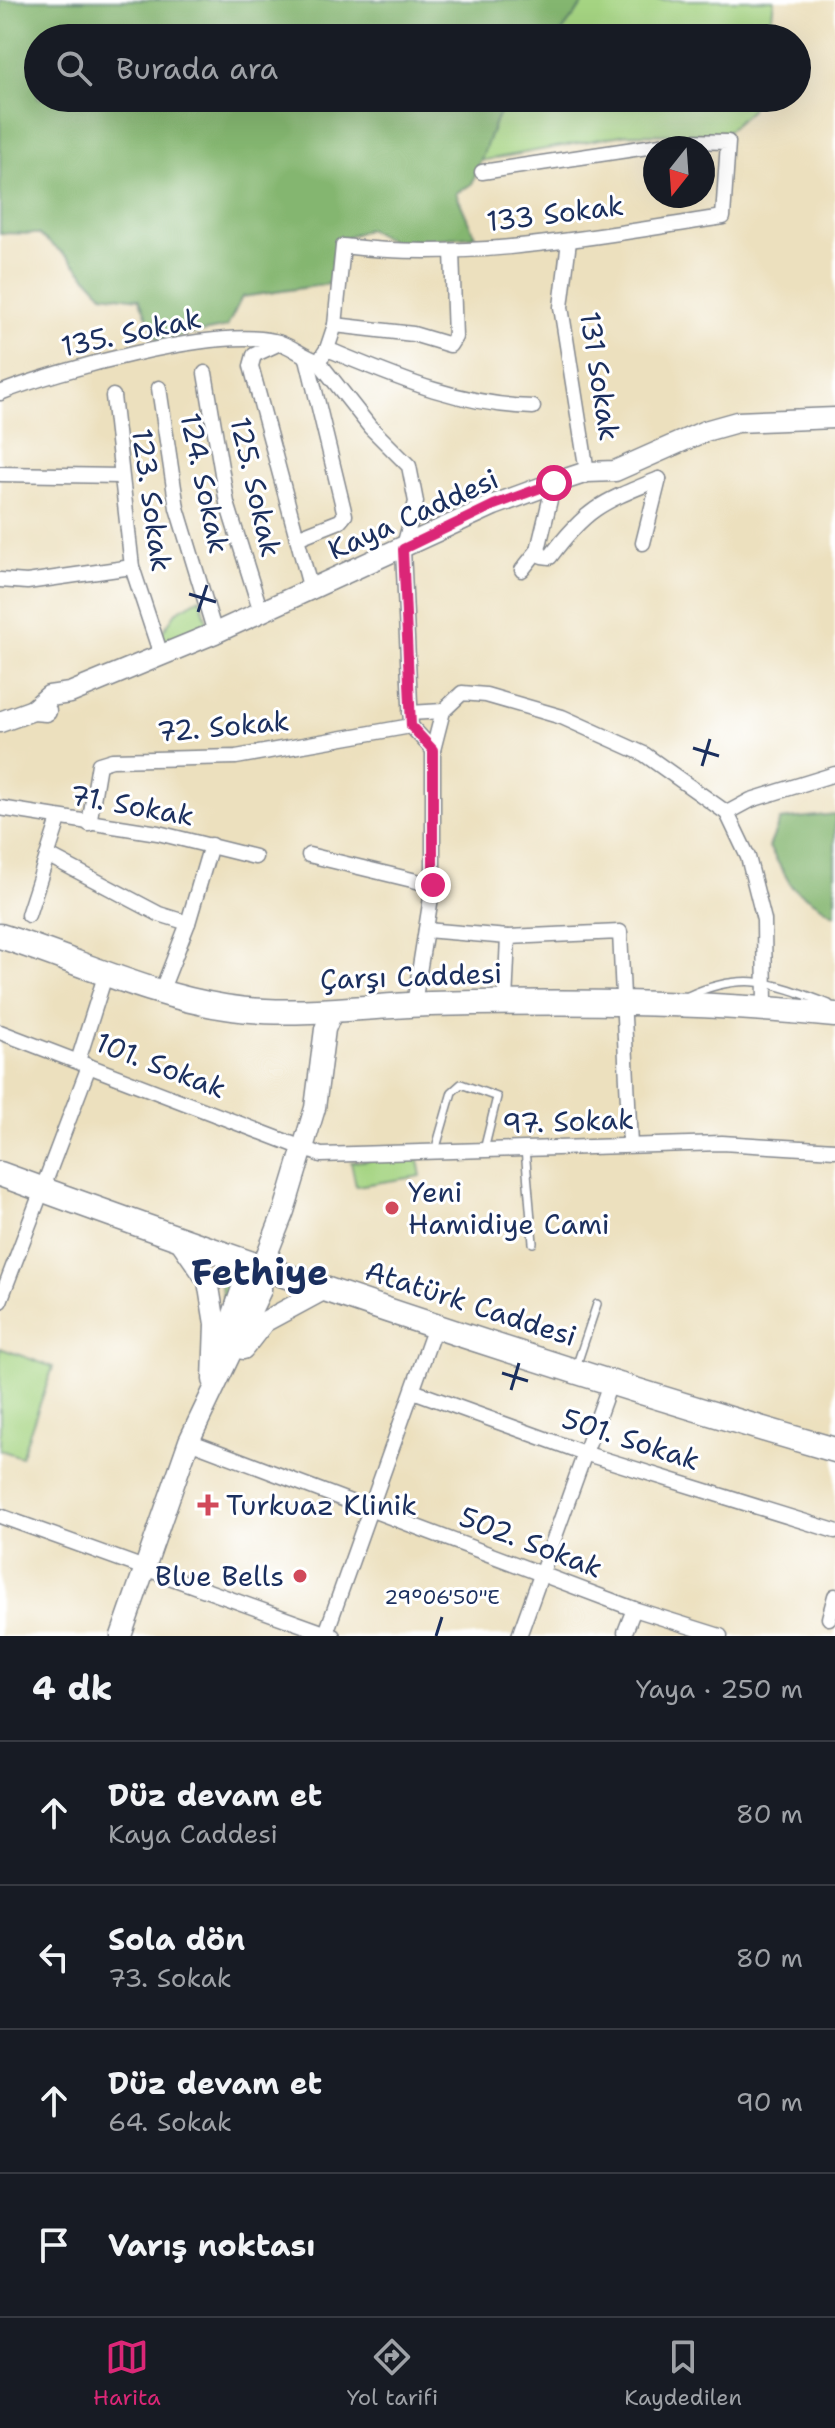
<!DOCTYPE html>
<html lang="tr">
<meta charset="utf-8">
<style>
:root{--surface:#171b24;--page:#242831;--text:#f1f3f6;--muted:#9ea1a6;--line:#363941;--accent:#db2777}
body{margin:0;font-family:"Shantell Sans",sans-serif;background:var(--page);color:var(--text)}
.compass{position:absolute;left:643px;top:136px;width:72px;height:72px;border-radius:50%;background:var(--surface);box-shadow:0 8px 32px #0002;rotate:197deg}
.stop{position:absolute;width:24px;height:24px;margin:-18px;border:6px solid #db2777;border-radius:50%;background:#fff}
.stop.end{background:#db2777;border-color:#fff;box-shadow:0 2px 8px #0008}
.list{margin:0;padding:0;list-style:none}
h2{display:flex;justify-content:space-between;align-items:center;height:104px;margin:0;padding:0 32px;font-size:34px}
h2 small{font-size:26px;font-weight:400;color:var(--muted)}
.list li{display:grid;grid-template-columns:52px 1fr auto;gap:24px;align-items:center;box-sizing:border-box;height:144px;padding:0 32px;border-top:2px solid var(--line)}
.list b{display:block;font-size:30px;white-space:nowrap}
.list p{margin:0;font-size:26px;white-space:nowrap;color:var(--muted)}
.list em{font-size:26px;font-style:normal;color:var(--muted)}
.icon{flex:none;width:44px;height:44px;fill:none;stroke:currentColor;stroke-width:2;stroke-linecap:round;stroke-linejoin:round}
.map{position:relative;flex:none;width:835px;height:1636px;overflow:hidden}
.search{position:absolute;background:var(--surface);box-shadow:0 8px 32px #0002;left:24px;right:24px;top:24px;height:88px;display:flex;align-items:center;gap:20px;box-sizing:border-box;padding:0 28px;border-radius:44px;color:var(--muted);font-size:30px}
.sheet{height:680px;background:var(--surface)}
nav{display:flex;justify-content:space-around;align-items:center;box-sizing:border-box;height:112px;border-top:2px solid var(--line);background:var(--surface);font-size:22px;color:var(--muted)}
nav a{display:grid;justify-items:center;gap:4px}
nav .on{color:var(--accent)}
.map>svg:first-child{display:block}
.green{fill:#a5d482;stroke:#608270;stroke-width:2}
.forest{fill:#84b670;stroke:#507267;stroke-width:2}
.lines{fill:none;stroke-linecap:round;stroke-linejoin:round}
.lane-casing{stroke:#84888e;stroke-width:10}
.street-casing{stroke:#84888e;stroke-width:17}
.secondary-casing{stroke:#84888e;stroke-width:23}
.primary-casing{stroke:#84888e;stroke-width:27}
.lane{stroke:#fff;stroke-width:7}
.street{stroke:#fff;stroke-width:14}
.secondary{stroke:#fff;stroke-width:20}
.primary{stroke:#fff;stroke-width:24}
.route{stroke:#db2777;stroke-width:10}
.ticks{fill:none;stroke:#1b2f5e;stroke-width:3}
.poi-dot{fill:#d1495b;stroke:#fff;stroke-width:3}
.labels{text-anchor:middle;stroke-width:6;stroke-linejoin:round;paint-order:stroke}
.street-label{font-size:28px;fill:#1b2f5e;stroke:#fff}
.poi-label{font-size:28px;fill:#1b2f5e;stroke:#fff;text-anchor:start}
.district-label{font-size:36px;font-weight:bold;fill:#1b2f5e;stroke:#fff}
.ticks-label{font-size:20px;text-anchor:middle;fill:#1b2f5e;stroke:#fff;stroke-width:6;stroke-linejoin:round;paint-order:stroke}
</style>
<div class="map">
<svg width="835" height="1636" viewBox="0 0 835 1636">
<rect width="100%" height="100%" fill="#fff"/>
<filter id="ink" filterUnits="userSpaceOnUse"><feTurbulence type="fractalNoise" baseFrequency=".0125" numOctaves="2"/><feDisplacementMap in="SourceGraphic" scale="16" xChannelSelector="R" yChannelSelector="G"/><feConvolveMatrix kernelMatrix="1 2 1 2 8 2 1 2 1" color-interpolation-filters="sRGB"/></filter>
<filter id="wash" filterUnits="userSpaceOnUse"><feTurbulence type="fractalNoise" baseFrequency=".006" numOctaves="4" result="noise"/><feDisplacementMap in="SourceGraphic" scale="32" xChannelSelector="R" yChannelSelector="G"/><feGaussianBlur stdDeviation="1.8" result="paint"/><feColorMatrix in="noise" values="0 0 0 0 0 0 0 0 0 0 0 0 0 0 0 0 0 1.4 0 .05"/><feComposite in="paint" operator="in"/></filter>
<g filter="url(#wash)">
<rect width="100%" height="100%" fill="#ece0be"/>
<!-- green -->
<g class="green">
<polygon points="586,0 774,0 769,38 557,38"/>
<polygon points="512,98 754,98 751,110 723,135 627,134 480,161 496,119"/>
<polygon points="200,598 208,625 166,642 161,634 177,611"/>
<polygon points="417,1155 421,1176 356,1186 351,1162"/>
<polygon points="218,1264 239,1271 225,1313"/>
<polygon points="0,1348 53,1367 21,1457 0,1450"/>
</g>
<!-- forest -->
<g class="forest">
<polygon points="0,0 586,0 557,38 38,38 38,98 512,98 496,119 472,184 456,193 475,236 392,242 368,229 336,241 329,284 242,297 227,327 158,341 139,299 103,294 69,258 38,234 0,233"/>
<polygon points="835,814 835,915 792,887 769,847 780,820"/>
</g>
</g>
<g filter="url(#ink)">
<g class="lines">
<!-- lane casing -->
<g class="lane-casing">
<g id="lane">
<path d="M 688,996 C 745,970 775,983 829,1004"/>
<polyline points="525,1149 533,1243"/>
<polyline points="435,1151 452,1092 461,1084 497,1097 484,1150"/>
<polyline points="576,1367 597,1304"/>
</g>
</g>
<!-- street casing -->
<g class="street-casing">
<g id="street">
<polyline points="569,241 561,307 587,472"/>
<path d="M 335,325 L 343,246 C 470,262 598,236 723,217 L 728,142 L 687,141 L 482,172"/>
<polyline points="280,343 254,355 251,366 311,590"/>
<polyline points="327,349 335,325 413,334 450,345 455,337 452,251"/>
<path d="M 323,355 L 327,349 C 395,377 458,405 533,407"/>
<polyline points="318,361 370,427 409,466 416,502 403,549 411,726 433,750 433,885 414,1004"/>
<polyline points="205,373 227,503 261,612"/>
<polyline points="159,388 177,508 215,633"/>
<path d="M 0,393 C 58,370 215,327 274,341 C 290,344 302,357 318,361"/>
<polyline points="113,396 132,567 161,655"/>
<polyline points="0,474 120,476"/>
<polyline points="297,538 340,521 345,515 307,358"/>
<polyline points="643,543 659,479"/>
<path d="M 538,550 L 542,556 L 550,557 C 587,507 603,502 659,479"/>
<polyline points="522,570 538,550 554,483"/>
<polyline points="0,580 27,582 132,567"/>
<polyline points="410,713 443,711 462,693 486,695 562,717 644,754 727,813 748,857 764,920 765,1007"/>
<polyline points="433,750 443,711"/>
<polyline points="0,808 158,833 255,857"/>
<polyline points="727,813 751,800 835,774"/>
<polyline points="89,824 99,764 112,760 236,757 411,726"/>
<polyline points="309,855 433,885"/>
<polyline points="49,856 159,914 188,923"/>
<polyline points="28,915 59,819"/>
<polyline points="426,930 508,937 620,932 630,1145"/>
<polyline points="161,992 188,923 211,845"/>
<polyline points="505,1002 508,937"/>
<polyline points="0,1032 321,1155 722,1143 835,1150"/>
<polyline points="78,1061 106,973"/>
<polyline points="0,1301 89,1066"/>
<polyline points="413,1391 587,1454 835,1531"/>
<polyline points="189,1441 634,1609 720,1636"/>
<polyline points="0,1516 333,1636"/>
<polyline points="829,1618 835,1596"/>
<polyline points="625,1632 634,1609"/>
<polyline points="325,1636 436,1324"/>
<polyline points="519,1636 611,1381"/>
</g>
</g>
<!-- secondary casing -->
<g class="secondary-casing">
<g id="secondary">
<polyline points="33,710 49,696 70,693 215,633 494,505 554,483 587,472 615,471 705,431 737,422 835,418"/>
<polyline points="0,722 33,710 46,711"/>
<polyline points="178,1238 208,1281 215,1324 213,1380"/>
<polyline points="223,1344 243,1285 262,1267"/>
<polyline points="243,1349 264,1322 327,1288"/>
<polyline points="121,1636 189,1441 261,1290 262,1267 284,1211 315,1108 325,1029 333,1010"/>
</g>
</g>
<!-- primary casing -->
<g class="primary-casing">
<g id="primary">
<path d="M 0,936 C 74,959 147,995 225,1007 C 292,1018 363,1006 430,1004 C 566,1001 700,1001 835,1015"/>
<path d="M 0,1174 C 275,1275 554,1369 835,1450"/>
</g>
</g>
<!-- lane -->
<use href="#lane" class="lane"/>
<!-- street -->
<use href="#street" class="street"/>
<!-- secondary -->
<use href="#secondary" class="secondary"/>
<!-- primary -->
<use href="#primary" class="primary"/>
</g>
</g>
<g class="lines" filter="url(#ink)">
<!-- route -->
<polyline class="route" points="433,885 433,750 411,726 403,549 494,505 554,483"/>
</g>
<!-- ticks -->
<path class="ticks" d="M 189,594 L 216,602M 198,612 L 207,585M 693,748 L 719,756M 702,766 L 710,739M 502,1373 L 528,1381M 511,1390 L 519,1363M 436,1636 L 442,1617"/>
<!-- markers -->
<g class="poi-dot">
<circle cx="392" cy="1208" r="8"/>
<path d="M204 1493h8v8h8v8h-8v8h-8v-8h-8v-8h8z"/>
<circle cx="300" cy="1576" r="8"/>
</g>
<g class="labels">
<!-- street labels -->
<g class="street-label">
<text transform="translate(555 213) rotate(-7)" y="10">133 Sokak</text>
<text transform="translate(131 332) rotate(-12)" y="10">135. Sokak</text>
<text transform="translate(600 376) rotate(81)" y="10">131 Sokak</text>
<text transform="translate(205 483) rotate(78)" y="10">124. Sokak</text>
<text transform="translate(256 487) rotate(77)" y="10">125. Sokak</text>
<text transform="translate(152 500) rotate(82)" y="10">123. Sokak</text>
<text transform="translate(413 514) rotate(-24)" y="10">Kaya Caddesi</text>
<text transform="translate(223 726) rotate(-5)" y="10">72. Sokak</text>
<text transform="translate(132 805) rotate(10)" y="10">71. Sokak</text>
<text transform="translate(411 976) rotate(-2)" y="10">Çarşı Caddesi</text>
<text transform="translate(161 1065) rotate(21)" y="10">101. Sokak</text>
<text transform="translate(568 1121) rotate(-2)" y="10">97. Sokak</text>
<text transform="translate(471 1303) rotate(18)" y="10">Atatürk Caddesi</text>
<text transform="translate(631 1439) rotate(18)" y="10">501. Sokak</text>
<text transform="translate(531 1542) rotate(21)" y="10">502. Sokak</text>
</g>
<!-- poi labels -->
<g class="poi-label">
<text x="408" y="1202">Yeni<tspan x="408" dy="32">Hamidiye Cami</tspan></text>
<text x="226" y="1515">Turkuaz Klinik</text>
<text x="284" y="1586" text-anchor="end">Blue Bells</text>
</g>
<!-- district labels -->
<g class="district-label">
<text x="260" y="1285">Fethiye</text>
</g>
</g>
<g class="ticks-label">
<text x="442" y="1604">29°06'50"E</text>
</g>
</svg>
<svg class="compass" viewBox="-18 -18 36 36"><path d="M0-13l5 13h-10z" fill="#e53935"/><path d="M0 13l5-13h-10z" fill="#9ea1a6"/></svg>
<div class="stop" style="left:554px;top:483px"></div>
<div class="stop end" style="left:433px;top:885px"></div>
<div class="search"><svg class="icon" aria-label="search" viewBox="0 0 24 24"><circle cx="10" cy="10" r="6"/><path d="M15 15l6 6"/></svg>Burada ara</div>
</div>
<section class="sheet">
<h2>4 dk<small>Yaya · 250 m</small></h2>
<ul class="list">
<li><svg class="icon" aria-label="ahead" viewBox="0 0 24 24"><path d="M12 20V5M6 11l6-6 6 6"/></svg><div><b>Düz devam et</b><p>Kaya Caddesi</p></div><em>80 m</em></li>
<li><svg class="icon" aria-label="left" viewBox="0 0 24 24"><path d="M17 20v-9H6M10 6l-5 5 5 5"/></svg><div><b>Sola dön</b><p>73. Sokak</p></div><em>80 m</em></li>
<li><svg class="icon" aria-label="ahead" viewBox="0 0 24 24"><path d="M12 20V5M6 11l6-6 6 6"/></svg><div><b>Düz devam et</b><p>64. Sokak</p></div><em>90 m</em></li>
<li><svg class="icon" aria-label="arrive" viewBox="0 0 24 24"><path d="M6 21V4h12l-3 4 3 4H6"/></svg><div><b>Varış noktası</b></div></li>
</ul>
</section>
<nav>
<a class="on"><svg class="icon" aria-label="map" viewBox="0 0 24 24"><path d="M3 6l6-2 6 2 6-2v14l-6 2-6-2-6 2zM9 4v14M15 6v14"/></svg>Harita</a>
<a><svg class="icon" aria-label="directions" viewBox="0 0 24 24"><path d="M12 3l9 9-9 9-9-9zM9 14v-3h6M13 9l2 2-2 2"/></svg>Yol tarifi</a>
<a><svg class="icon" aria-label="saved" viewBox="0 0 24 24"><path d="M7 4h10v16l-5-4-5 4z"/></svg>Kaydedilen</a>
</nav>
